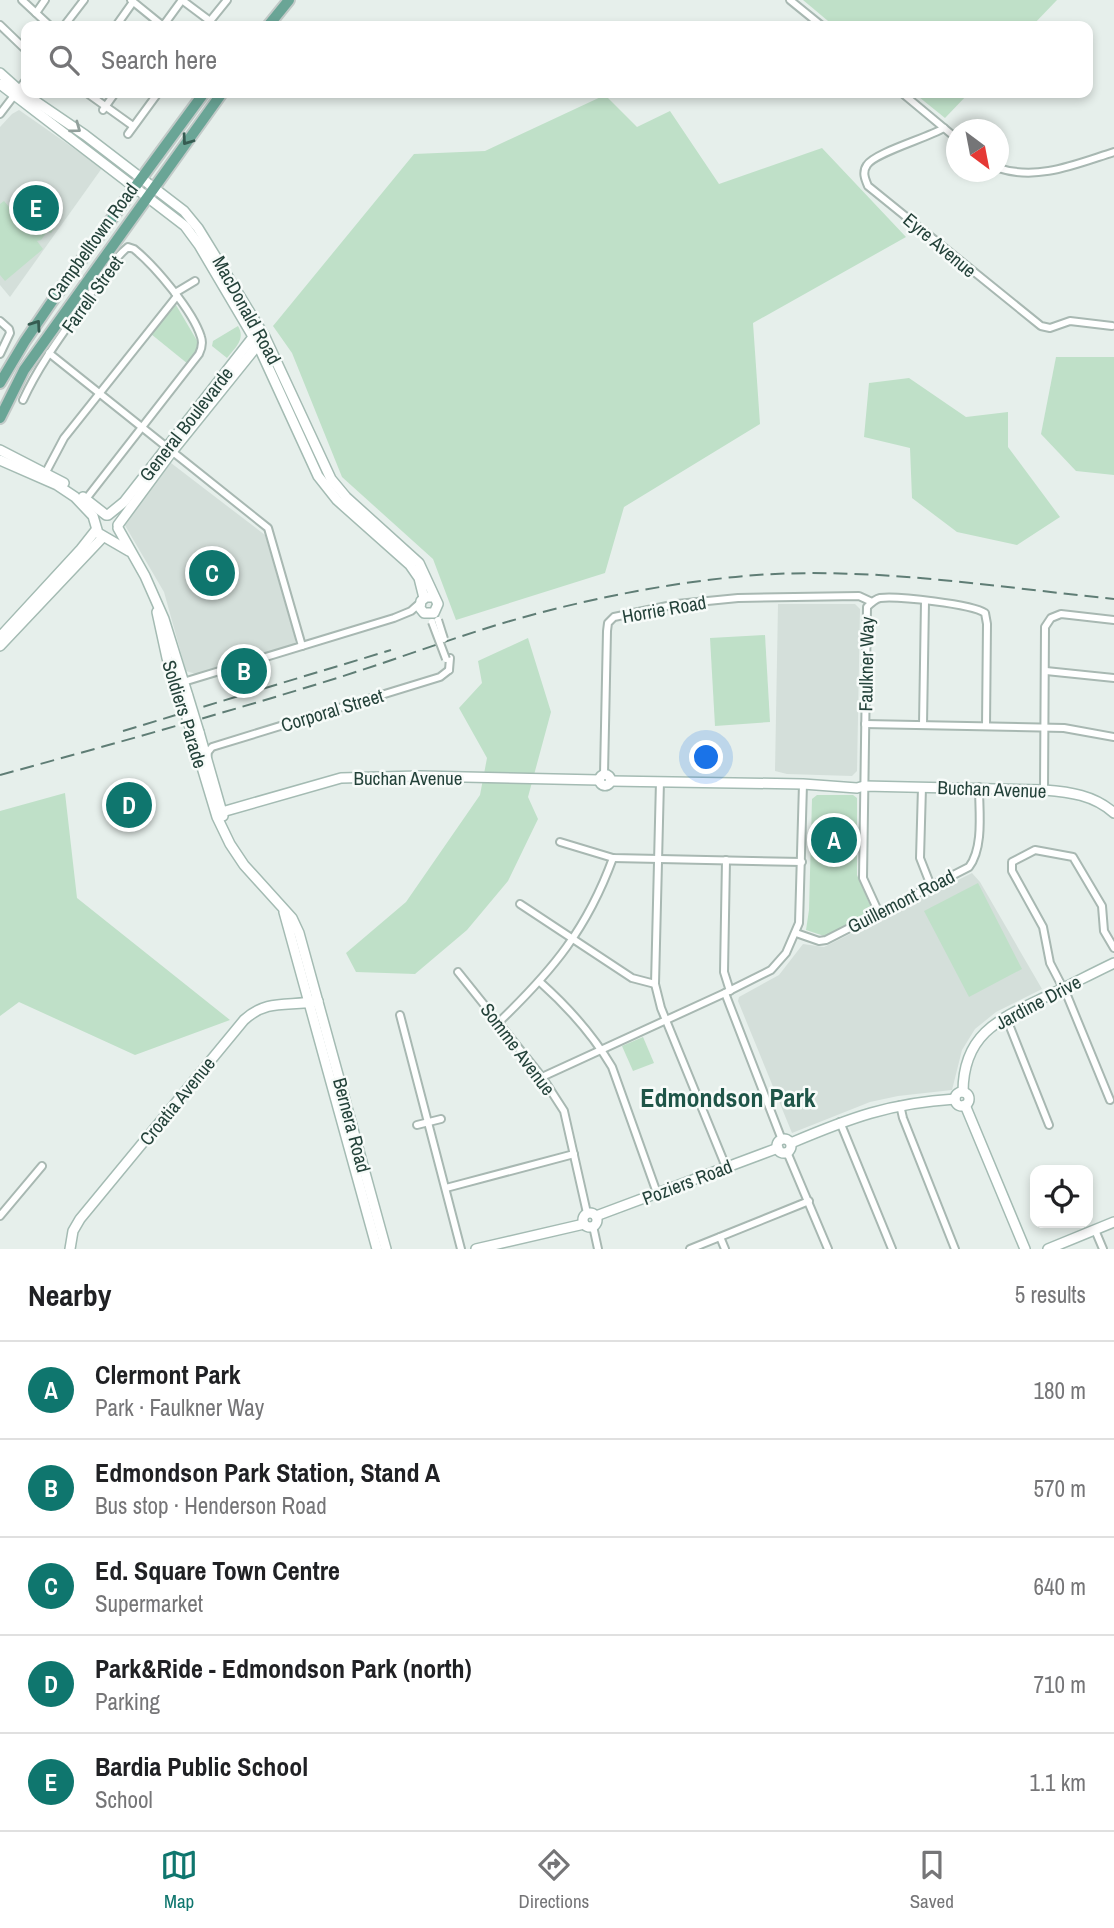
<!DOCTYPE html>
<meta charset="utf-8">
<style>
:root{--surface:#fff;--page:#f2f2f2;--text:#202124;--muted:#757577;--line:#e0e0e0;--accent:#0f766e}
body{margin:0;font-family:"Archivo Narrow",sans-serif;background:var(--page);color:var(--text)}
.controls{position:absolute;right:21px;bottom:21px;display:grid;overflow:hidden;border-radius:14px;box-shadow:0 4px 10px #0003}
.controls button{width:63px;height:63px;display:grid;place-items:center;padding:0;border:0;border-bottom:2px solid var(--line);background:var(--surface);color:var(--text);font:35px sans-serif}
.compass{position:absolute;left:946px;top:119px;width:63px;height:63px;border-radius:50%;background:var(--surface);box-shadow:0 4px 10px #0003;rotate:148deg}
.you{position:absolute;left:707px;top:758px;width:24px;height:24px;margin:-18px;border:5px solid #fff;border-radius:50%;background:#1a73e8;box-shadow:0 0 0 10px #1a73e833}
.badge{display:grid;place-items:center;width:46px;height:46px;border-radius:50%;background:var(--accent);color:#fff;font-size:23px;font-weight:700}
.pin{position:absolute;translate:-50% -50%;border:4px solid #fff;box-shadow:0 2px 7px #0006}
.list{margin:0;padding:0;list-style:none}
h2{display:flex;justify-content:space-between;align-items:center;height:91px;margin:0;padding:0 28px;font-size:30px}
h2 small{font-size:23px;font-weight:400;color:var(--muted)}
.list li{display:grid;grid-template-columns:46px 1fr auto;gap:21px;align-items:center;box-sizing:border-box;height:98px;padding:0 28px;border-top:2px solid var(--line)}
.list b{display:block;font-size:26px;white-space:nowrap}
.list p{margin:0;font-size:23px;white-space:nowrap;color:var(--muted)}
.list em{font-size:23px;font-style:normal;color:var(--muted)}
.icon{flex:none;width:38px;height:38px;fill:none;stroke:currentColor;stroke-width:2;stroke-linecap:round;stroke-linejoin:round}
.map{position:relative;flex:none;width:1114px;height:1249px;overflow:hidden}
.search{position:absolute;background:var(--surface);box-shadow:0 4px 10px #0003;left:21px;right:21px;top:21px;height:77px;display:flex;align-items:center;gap:18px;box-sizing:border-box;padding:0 24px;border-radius:14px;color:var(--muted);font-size:26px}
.sheet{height:581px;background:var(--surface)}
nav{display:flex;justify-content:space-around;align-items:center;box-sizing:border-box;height:98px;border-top:2px solid var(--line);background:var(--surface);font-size:19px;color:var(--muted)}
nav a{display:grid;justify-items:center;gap:4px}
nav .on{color:var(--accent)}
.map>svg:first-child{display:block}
.built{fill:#d4dfda}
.green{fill:#bfe0c8}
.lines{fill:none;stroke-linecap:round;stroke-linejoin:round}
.street-casing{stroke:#a8b8b2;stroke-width:10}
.secondary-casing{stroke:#a4bbb3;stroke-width:12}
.primary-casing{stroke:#c2cac8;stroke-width:14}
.street{stroke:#fff;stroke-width:6}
.secondary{stroke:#fff;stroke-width:9}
.primary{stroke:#6aa596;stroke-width:10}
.rail{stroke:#5f7d75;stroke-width:2;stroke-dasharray:14 7;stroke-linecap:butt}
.street-bridge-casing{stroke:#a8b8b2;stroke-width:10;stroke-linecap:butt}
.secondary-bridge-casing{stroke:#a4bbb3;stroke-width:12;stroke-linecap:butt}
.street-bridge{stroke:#fff;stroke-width:6}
.secondary-bridge{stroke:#fff;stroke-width:9}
.oneway{stroke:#92a09c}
.oneway2{stroke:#365b51}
.labels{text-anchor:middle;stroke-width:5;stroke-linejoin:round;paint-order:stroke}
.street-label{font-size:19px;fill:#24423a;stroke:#f7fbf9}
.district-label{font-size:26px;font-weight:bold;fill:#1f5548;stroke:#f7fbf9}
</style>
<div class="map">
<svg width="1114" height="1249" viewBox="0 0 1114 1249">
<rect width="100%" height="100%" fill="#e6efeb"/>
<!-- built -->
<g class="built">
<polygon points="19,110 102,168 10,297 0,285 0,127 12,114"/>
<polygon points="171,463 265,535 295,638 295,644 196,674 186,671 164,592 123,522"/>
<polygon points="778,604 855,604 860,609 857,771 852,776 787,774 775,771"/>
<polygon points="972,873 980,882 1042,989 996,1012 975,1029 962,1050 952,1090 898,1096 870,1102 792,1133 738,1001 739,997 779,975 803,944 824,947"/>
</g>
<!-- green -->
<g class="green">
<polygon points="803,0 1057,0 1032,26 834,26"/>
<polygon points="914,93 969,93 945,118"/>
<polygon points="605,95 637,127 670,111 719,184 822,148 906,237 753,323 760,424 624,507 605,573 456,620 433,559 342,477 292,353 273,326 414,154 485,151"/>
<polygon points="4,201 29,231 41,221 36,218 40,214 54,214 57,224 51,233 47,232 41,240 37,241 43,249 5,281 0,275 0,204"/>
<polygon points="176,305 199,344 198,351 188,364 151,334"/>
<path d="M 238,326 C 246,339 235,348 227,358 L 212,346 L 213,341 Z"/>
<polygon points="1056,357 1114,357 1114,475 1076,471 1041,434"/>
<polygon points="909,378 966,417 1008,412 1008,447 1060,517 1017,545 957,532 912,498 910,448 864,437 869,383"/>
<polygon points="765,635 770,722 715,726 710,638"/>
<polygon points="528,638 551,712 528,797 538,819 508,881 467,930 415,974 356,972 346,953 406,902 480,795 487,758 459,708 482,683 478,661"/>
<polygon points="65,793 77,898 230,1020 135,1055 19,1002 0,1016 0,811"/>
<polygon points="817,795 853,795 857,798 857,875 871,907 865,916 824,936 806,930 809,910 812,799"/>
<polygon points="978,883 1022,969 969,997 924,911"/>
<polygon points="643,1037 654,1063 633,1071 622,1046"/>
</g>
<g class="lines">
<!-- street casing -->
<g class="street-casing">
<g id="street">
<polyline points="22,0 50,26"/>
<polyline points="131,0 163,26"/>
<polyline points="182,0 210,21"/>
<polyline points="790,0 822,26"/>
<polyline points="36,13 45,0"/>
<polyline points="0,25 26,50"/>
<polyline points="64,26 84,0"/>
<polyline points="116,26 133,2"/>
<polyline points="163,26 182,0"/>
<polyline points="206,26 227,0"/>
<polyline points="87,93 133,126"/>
<polyline points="902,93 956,138"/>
<polyline points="103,110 115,93"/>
<polyline points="0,114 26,80"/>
<path d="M 944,128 C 927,138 874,153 867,165 C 862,172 865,179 868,186 L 1041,326 L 1050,328 L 1070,321 L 1112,326"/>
<polyline points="128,134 158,93"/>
<path d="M 998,168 C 1038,181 1076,164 1114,152"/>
<polyline points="175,293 195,281"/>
<polyline points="0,321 9,329 10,333 0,354"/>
<polyline points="49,353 268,528 302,646"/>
<path d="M 23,400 C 40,363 64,332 87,299 C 99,282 112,260 128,247 L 134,249 C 155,266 193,311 201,337 C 203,343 202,348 199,354 L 86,499"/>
<polyline points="46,472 64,438 177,296"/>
<polyline points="449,670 450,658"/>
<polyline points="1046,671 1114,678"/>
<polyline points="180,683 394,618 411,611 420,603"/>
<polyline points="865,724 1064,728 1114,737"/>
<polyline points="923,725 925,601"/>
<polyline points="207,759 208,752 212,747 440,677 449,670"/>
<polyline points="604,774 607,631 608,623 614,617 677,604 738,598 859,596 872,602"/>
<polyline points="660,781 655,984 661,1008 726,1167"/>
<polyline points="922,787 920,858 931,886"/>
<polyline points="1044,790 1045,627 1051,618 1061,614 1114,620"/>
<polyline points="560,842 613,858 802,862"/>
<polyline points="726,860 724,972 730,991"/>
<polyline points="520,904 632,978 655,984"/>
<path d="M 879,913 L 863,878 L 867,607 C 871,603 875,599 880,598 C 898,596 972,604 985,613 L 987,624 L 986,726"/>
<path d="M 796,933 L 819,941 L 826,940 L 969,867 C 984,847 979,811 979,787"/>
<polyline points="458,972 542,1077 564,1111 587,1213"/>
<path d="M 540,982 C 568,1007 593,1035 612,1067 L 657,1193"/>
<polyline points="1063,988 1050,963 1043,927 1012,871 1012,862 1035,850 1073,857 1102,906 1104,931 1114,948"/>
<polyline points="1064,988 1110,1100"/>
<polyline points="725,993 782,1140"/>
<polyline points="400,1015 461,1249"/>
<polyline points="1006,1017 1049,1125"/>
<path d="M 499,1022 C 553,970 587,929 613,858"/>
<polyline points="542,1077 725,993 771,970 786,953 799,923 803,784"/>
<polyline points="900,1105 903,1118 955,1249"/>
<polyline points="840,1122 892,1249"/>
<polyline points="417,1125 441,1119"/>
<polyline points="787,1152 828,1249"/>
<polyline points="446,1188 574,1154"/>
<polyline points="0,1216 42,1166"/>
<polyline points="593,1226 598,1249"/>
<polyline points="1095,1230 1103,1249"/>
<polyline points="720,1237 725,1249"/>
<polyline points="690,1249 809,1201"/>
</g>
</g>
<!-- secondary casing -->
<g class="secondary-casing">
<g id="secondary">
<polyline points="0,73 19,90 85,135 184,211 198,228 265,337 331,479 346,497 419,563 438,604 434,613 424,613 420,608 421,601 426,597 433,597"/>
<polyline points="0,84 185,226 199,245 258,345 318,476 337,500 410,565 419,578 424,598"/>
<polyline points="0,450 64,483"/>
<polyline points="0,460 57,485 75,497 93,516 98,533 129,551"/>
<polyline points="83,497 106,515"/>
<polyline points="108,515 124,502 257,332"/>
<polyline points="118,525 171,453 261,341"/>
<polyline points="118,528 145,576 164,619 188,696"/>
<polyline points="157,612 167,658 181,698"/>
<polyline points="0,637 81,549 96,530"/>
<polyline points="0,646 103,537"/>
<polyline points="199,732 223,816"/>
<polyline points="192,734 217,817 230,844 244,865 292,918 299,933 386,1249"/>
<circle cx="605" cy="780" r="5.5"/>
<path d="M 611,781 L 803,784 L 857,788 L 864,786 L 1044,790 C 1070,792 1094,795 1114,813"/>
<polyline points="222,812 341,778 420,776 599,780"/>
<polyline points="284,912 377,1249"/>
<path d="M 963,1092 C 963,1034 999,1019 1045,997 C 1068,986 1091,974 1114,963"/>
<circle cx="962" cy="1099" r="7"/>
<polyline points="965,1105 1025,1249"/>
<circle cx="784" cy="1146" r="7"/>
<path d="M 791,1143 C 850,1118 890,1103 955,1099"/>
<circle cx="590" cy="1220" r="7"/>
<polyline points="596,1216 778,1148"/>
<path d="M 70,1249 L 73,1231 L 80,1219 L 244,1020 C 268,998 289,1007 318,1001"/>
<polyline points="476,1249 584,1224"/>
<polyline points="1048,1249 1114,1222"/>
</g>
</g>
<!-- primary casing -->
<g class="primary-casing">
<g id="primary">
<polyline points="268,26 289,0"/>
<polyline points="0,383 25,341 66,281 204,93"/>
<polyline points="0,418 24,370 222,93"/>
</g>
</g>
<!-- street -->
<use href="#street" class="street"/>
<!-- secondary -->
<use href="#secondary" class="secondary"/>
<!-- primary -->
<use href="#primary" class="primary"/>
<!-- rail -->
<g class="rail">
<polyline points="123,731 391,650"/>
<path d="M 0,775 C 113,744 225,713 337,678 C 404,657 470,631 539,613 C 600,597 662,585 725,578 C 854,563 986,586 1114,599"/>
</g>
<!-- street-bridge casing -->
<g class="street-bridge-casing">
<g id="street-bridge">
<polyline points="438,620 444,639"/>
<polyline points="432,622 446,659"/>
</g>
</g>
<!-- secondary-bridge casing -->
<g class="secondary-bridge-casing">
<g id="secondary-bridge">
<polyline points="188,696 199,732"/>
<polyline points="181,698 192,734"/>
</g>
</g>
<!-- street-bridge -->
<use href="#street-bridge" class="street-bridge"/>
<!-- secondary-bridge -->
<use href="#secondary-bridge" class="secondary-bridge"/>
</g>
<!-- one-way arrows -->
<defs><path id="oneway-chevron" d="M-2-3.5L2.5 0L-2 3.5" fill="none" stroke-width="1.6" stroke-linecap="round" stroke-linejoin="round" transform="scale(1.75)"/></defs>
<use class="oneway" href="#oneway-chevron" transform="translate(76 128) rotate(36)"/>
<g class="oneway2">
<use href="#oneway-chevron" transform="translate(187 140) rotate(126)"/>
<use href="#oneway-chevron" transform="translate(36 325) rotate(-55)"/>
</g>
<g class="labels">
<!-- street labels -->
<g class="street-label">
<text transform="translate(92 242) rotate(-54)" y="7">Campbelltown Road</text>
<text transform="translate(940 245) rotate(40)" y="7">Eyre Avenue</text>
<text transform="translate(92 294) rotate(-54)" y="7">Farrell Street</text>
<text transform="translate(247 310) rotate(61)" y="7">MacDonald Road</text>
<text transform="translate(186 424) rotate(-52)" y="7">General Boulevarde</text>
<text transform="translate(664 609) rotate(-10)" y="7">Horrie Road</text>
<text transform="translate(866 664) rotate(-89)" y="7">Faulkner Way</text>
<text transform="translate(332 710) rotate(-17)" y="7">Corporal Street</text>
<text transform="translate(185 714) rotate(73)" y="7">Soldiers Parade</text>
<text x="408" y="785">Buchan Avenue</text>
<text transform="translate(992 789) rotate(2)" y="7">Buchan Avenue</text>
<text transform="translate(901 901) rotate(-27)" y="7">Guillemont Road</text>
<text transform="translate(1038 1002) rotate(-28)" y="7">Jardine Drive</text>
<text transform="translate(518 1049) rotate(53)" y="7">Somme Avenue</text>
<text transform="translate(177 1101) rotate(-51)" y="7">Croatia Avenue</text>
<text transform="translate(352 1125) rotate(75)" y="7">Bernera Road</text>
<text transform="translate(687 1182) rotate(-21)" y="7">Poziers Road</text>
</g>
<!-- district labels -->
<g class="district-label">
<text x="728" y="1107">Edmondson Park</text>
</g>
</g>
</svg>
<div class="controls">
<button><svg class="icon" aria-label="locate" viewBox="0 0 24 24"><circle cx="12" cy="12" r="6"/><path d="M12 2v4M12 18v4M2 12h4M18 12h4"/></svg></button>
</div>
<svg class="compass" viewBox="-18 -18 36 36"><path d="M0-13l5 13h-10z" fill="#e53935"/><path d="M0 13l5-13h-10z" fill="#757577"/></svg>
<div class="you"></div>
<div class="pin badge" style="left:834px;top:840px">A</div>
<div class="pin badge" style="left:244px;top:671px">B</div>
<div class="pin badge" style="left:212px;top:573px">C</div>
<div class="pin badge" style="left:129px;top:805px">D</div>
<div class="pin badge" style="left:36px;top:208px">E</div>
<div class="search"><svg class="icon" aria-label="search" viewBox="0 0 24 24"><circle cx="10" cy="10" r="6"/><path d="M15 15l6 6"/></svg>Search here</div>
</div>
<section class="sheet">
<h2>Nearby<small>5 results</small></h2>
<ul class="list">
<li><span class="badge">A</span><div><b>Clermont Park</b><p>Park · Faulkner Way</p></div><em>180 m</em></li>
<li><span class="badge">B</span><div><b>Edmondson Park Station, Stand A</b><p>Bus stop · Henderson Road</p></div><em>570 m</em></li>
<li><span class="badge">C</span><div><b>Ed. Square Town Centre</b><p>Supermarket</p></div><em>640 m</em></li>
<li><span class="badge">D</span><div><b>Park&amp;Ride - Edmondson Park (north)</b><p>Parking</p></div><em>710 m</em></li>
<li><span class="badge">E</span><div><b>Bardia Public School</b><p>School</p></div><em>1.1 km</em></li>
</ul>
</section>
<nav>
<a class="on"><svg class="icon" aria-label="map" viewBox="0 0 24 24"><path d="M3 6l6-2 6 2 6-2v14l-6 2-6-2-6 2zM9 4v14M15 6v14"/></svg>Map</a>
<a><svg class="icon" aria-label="directions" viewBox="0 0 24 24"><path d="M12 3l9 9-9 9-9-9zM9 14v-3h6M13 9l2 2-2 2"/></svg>Directions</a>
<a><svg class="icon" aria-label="saved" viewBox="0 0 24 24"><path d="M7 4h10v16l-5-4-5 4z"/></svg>Saved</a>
</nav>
